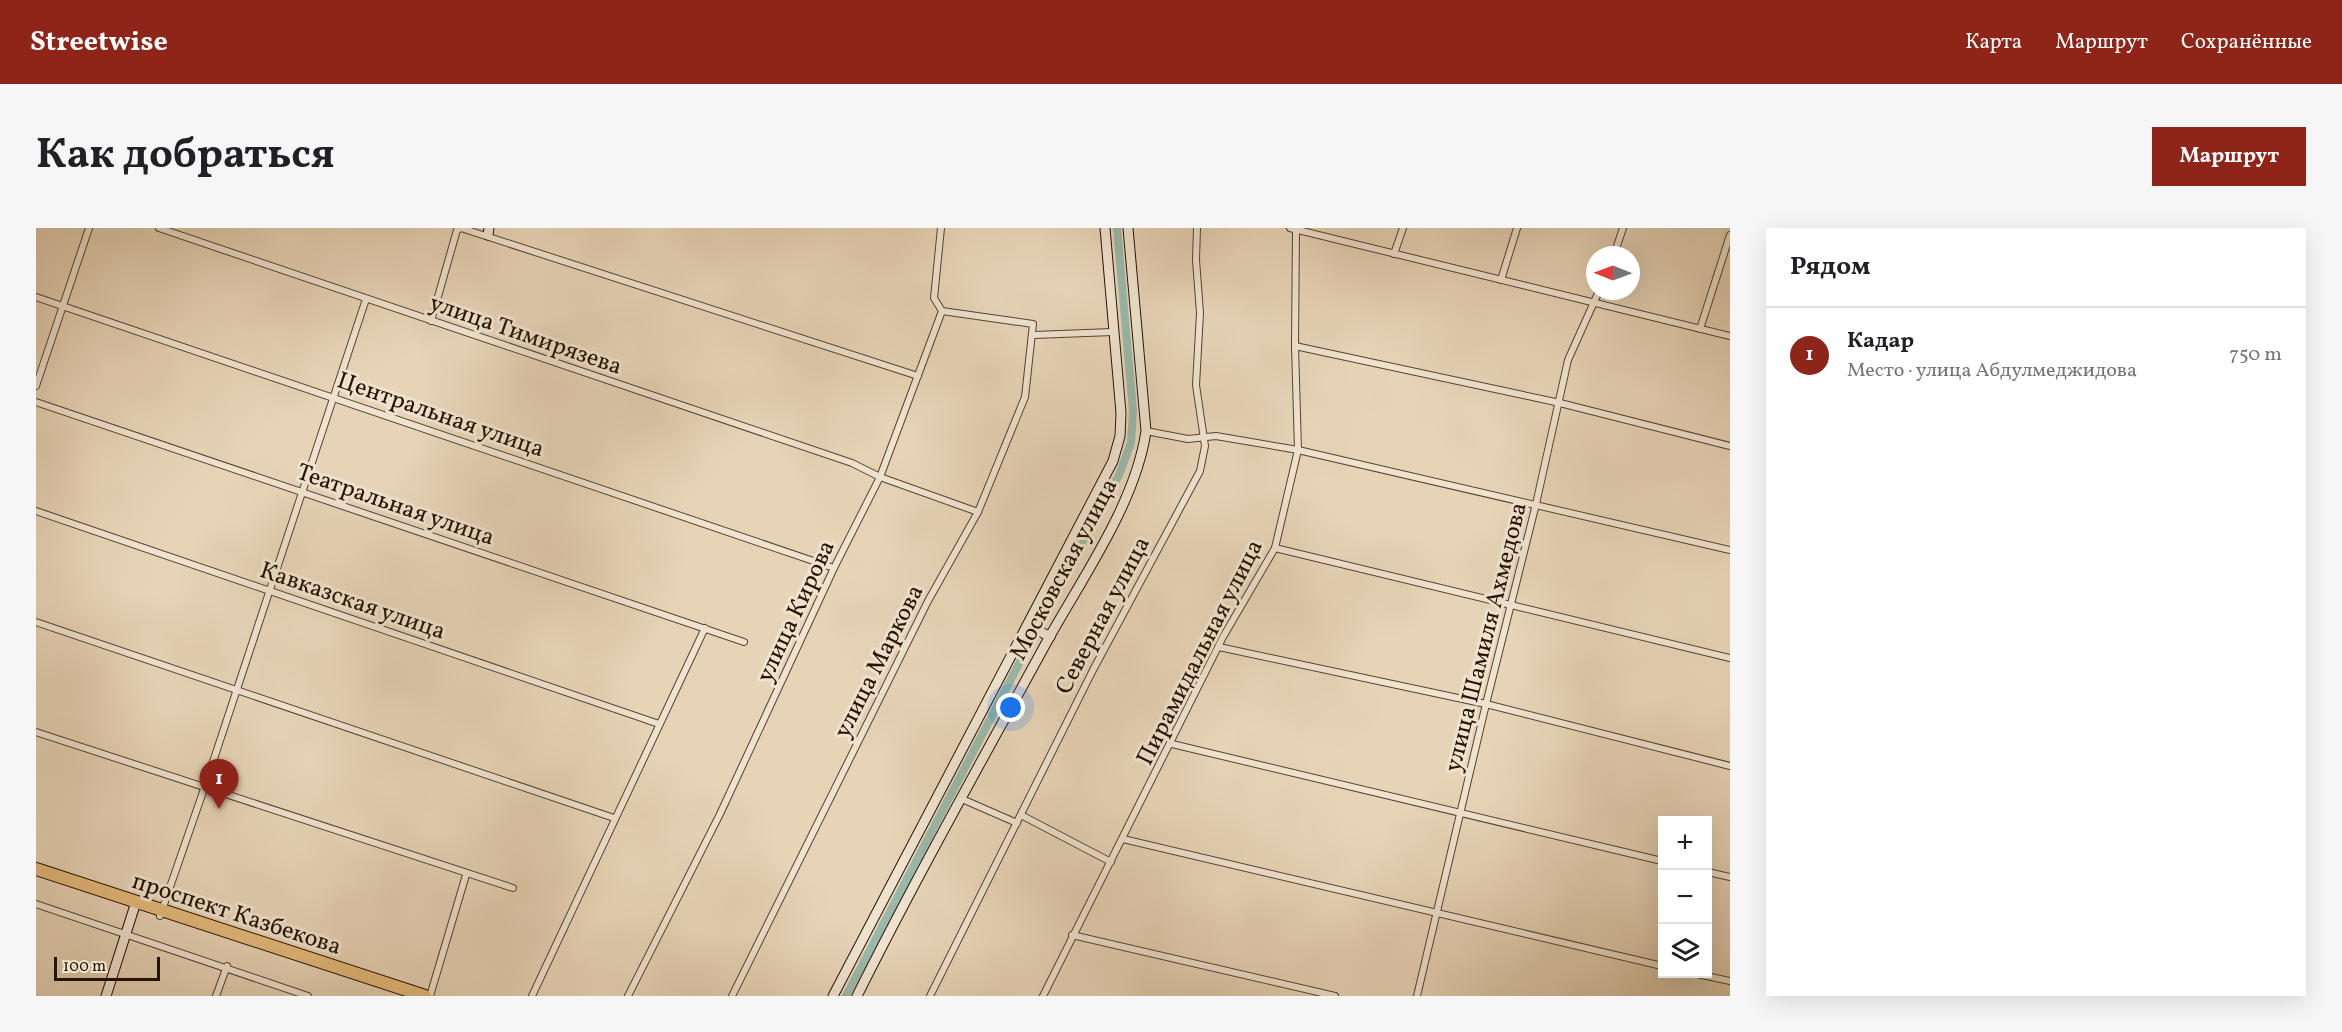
<!DOCTYPE html>
<html lang="ru">
<meta charset="utf-8">
<style>
:root{--surface:#fff;--page:#f6f6f6;--text:#202124;--muted:#757577;--line:#e0e0e0;--accent:#8f2418}
body{margin:0;font-family:Vollkorn,serif;background:var(--page);color:var(--text)}
.controls{position:absolute;right:18px;bottom:18px;display:grid;overflow:hidden;border-radius:0px;box-shadow:0 6px 24px #0002}
.controls button{width:54px;height:54px;display:grid;place-items:center;padding:0;border:0;border-bottom:2px solid var(--line);background:var(--surface);color:var(--text);font:30px sans-serif}
.compass{position:absolute;left:1550px;top:18px;width:54px;height:54px;border-radius:50%;background:var(--surface);box-shadow:0 6px 24px #0002;rotate:271deg}
.scale{position:absolute;left:18px;bottom:15px;width:106px;box-sizing:border-box;padding-left:6px;border:3px solid #281200;border-top:0;font-size:16px;line-height:21px;white-space:nowrap;color:#281200;-webkit-text-stroke:4px #efe3d0;paint-order:stroke}
.you{position:absolute;left:975px;top:480px;width:21px;height:21px;margin:-15px;border:4px solid #fff;border-radius:50%;background:#1a73e8;box-shadow:0 0 0 9px #1a73e833}
.badge{display:grid;place-items:center;width:39px;height:39px;border-radius:50%;background:var(--accent);color:#fff;font-size:20px;font-weight:700}
.pin{position:absolute;translate:-50% -50px;filter:drop-shadow(0 2px 3px #0008)}
.pin::after{content:'';position:absolute;top:32px;width:21px;height:18px;background:inherit;clip-path:polygon(0 0,100% 0,50% 100%)}
.list{margin:0;padding:0;list-style:none}
h2{display:flex;justify-content:space-between;align-items:center;height:78px;margin:0;padding:0 24px;font-size:26px}
h2 small{font-size:20px;font-weight:400;color:var(--muted)}
.list li{display:grid;grid-template-columns:39px 1fr auto;gap:18px;align-items:center;box-sizing:border-box;height:96px;padding:0 24px;border-top:2px solid var(--line)}
.list b{display:block;font-size:22px;white-space:nowrap}
.list p{margin:0;font-size:20px;white-space:nowrap;color:var(--muted)}
.list em{font-size:20px;font-style:normal;color:var(--muted)}
.icon{flex:none;width:33px;height:33px;fill:none;stroke:currentColor;stroke-width:2;stroke-linecap:round;stroke-linejoin:round}
.map{position:relative;flex:none;width:1694px;height:768px;overflow:hidden;border-radius:0px}
header{display:flex;align-items:center;gap:36px;box-sizing:border-box;height:84px;padding:0 30px;background:var(--accent);color:#fff}
header strong{font-size:28px}
nav{display:flex;gap:33px;margin-inline-start:auto;font-size:21px}
.intro{display:flex;align-items:center;justify-content:space-between;box-sizing:border-box;height:144px;padding:0 36px}
h1{margin:0;font-size:42px}
.button{padding:15px 27px;border-radius:0px;background:var(--accent);color:#fff;font-size:21px;font-weight:700}
main{display:flex;gap:36px;padding:0 36px}
aside{flex:1;background:var(--surface);border-radius:0px;box-shadow:0 6px 24px #0002}
.map>svg:first-child{display:block}
.lines{fill:none;stroke-linecap:round;stroke-linejoin:round}
.canal{stroke:#98b9a9;stroke-width:8}
.street-casing{stroke:#58422e;stroke-width:8}
.secondary-casing{stroke:#281200;stroke-width:11}
.highway-casing{stroke:#281200;stroke-width:14}
.street{stroke:#efe3d0;stroke-width:6}
.secondary{stroke:#efe3d0;stroke-width:9}
.highway{stroke:#e4ba7c;stroke-width:12}
.labels{text-anchor:middle;stroke-width:6;stroke-linejoin:round;paint-order:stroke}
.street-label{font-size:24px;fill:#281200;stroke:#efe3d0}
</style>
<header>
<strong>Streetwise</strong>
<nav><a>Карта</a><a>Маршрут</a><a>Сохранённые</a></nav>
</header>
<div class="intro"><h1>Как добраться</h1><a class="button">Маршрут</a></div>
<main>
<div class="map">
<svg width="1694" height="768" viewBox="0 0 1694 768">
<rect width="100%" height="100%" fill="#e7d4b7"/>
<filter id="stains"><feTurbulence type="fractalNoise" baseFrequency=".00333" numOctaves="4"/><feColorMatrix values="0 0 0 0 .2 0 0 0 0 .09 0 0 0 0 .02 0 0 0 .5 -.17"/></filter>
<radialGradient id="worn" r=".72"><stop offset=".6" stop-color="#630" stop-opacity="0"/><stop offset="1" stop-color="#630" stop-opacity=".3"/></radialGradient>
<g class="lines">
<!-- canal -->
<g class="canal">
<polyline points="1004,396 1083,247 1095,215 1097,183 1081,0"/>
<polyline points="810,768 998,407"/>
</g>
<!-- street casing -->
<g class="street-casing">
<g id="street">
<polyline points="123,0 816,235 844,249 942,284"/>
<polyline points="425,0 882,148"/>
<polyline points="1254,0 1694,108"/>
<polyline points="1358,26 1367,0"/>
<polyline points="1578,27 1587,0"/>
<polyline points="1465,52 1481,0"/>
<polyline points="0,69 798,340"/>
<polyline points="395,93 421,2 425,0"/>
<polyline points="1664,101 1694,7"/>
<polyline points="998,107 1077,104"/>
<polyline points="1259,118 1524,175 1694,218"/>
<polyline points="0,158 53,0"/>
<polyline points="0,174 708,414"/>
<polyline points="1110,203 1152,211 1180,208 1262,222 1694,322"/>
<polyline points="0,283 623,496"/>
<polyline points="1239,320 1694,430"/>
<polyline points="0,394 578,590"/>
<polyline points="1183,419 1450,476 1694,538"/>
<polyline points="0,504 477,660"/>
<polyline points="1136,516 1626,633"/>
<polyline points="926,571 981,595"/>
<polyline points="985,587 1075,634"/>
<polyline points="1087,611 1626,738"/>
<polyline points="1672,644 1694,649"/>
<polyline points="0,676 272,768"/>
<polyline points="124,688 168,561 330,71"/>
<polyline points="1036,707 1299,768"/>
<polyline points="1661,746 1694,753"/>
<polyline points="180,768 191,738"/>
<polyline points="394,768 430,647"/>
<polyline points="496,768 669,400"/>
<polyline points="592,768 684,586 798,340 844,249 906,83 898,70 905,0"/>
<polyline points="696,768 892,373 942,284 989,169 997,96 906,83"/>
<polyline points="894,768 1057,442 1164,243 1169,218 1160,157 1164,85 1160,32 1161,0"/>
<polyline points="1007,768 1187,409 1239,320 1262,222 1259,118 1260,0"/>
<polyline points="1381,768 1450,476 1500,276 1532,132 1563,63"/>
</g>
</g>
<!-- secondary casing -->
<g class="secondary-casing">
<g id="secondary">
<polyline points="452,7 453,0"/>
<polyline points="993,397 1014,409"/>
<polyline points="70,768 100,674"/>
<polyline points="797,768 1077,233 1084,208 1085,185 1069,0"/>
<path d="M 821,768 C 882,646 949,527 1014,408 C 1049,346 1100,273 1110,203 L 1092,0"/>
</g>
</g>
<!-- highway casing -->
<g class="highway-casing">
<polyline id="highway" points="0,641 389,768"/>
</g>
<!-- street -->
<use href="#street" class="street"/>
<!-- secondary -->
<use href="#secondary" class="secondary"/>
<!-- highway -->
<use href="#highway" class="highway"/>
</g>
<g class="labels">
<!-- street labels -->
<g class="street-label">
<text transform="translate(490 106) rotate(19)" y="8">улица Тимирязева</text>
<text transform="translate(405 186) rotate(19)" y="8">Центральная улица</text>
<text transform="translate(360 276) rotate(19)" y="8">Театральная улица</text>
<text transform="translate(1027 341) rotate(-62)" y="8">Московская улица</text>
<text transform="translate(317 372) rotate(19)" y="8">Кавказская улица</text>
<text transform="translate(759 383) rotate(-65)" y="8">улица Кирова</text>
<text transform="translate(1066 387) rotate(-62)" y="8">Северная улица</text>
<text transform="translate(1449 409) rotate(-76)" y="8">улица Шамиля Ахмедова</text>
<text transform="translate(1163 424) rotate(-63)" y="8">Пирамидальная улица</text>
<text transform="translate(842 433) rotate(-63)" y="8">улица Маркова</text>
<text transform="translate(201 685) rotate(18)" y="8">проспект Казбекова</text>
</g>
</g>
<rect width="100%" height="100%" filter="url(#stains)"/>
<rect width="100%" height="100%" fill="url(#worn)"/>
</svg>
<div class="controls">
<button>+</button>
<button>−</button>
<button><svg class="icon" aria-label="layers" viewBox="0 0 24 24"><path d="M12 4l9 5-9 5-9-5zM3 14l9 5 9-5"/></svg></button>
</div>
<svg class="compass" viewBox="-18 -18 36 36"><path d="M0-13l5 13h-10z" fill="#e53935"/><path d="M0 13l5-13h-10z" fill="#757577"/></svg>
<div class="scale">100 m</div>
<div class="you"></div>
<div class="pin badge" style="left:183px;top:581px">1</div>
</div>
<aside>
<h2>Рядом<small></small></h2>
<ul class="list">
<li><span class="badge">1</span><div><b>Кадар</b><p>Место · улица Абдулмеджидова</p></div><em>750 m</em></li>
</ul>
</aside>
</main>
